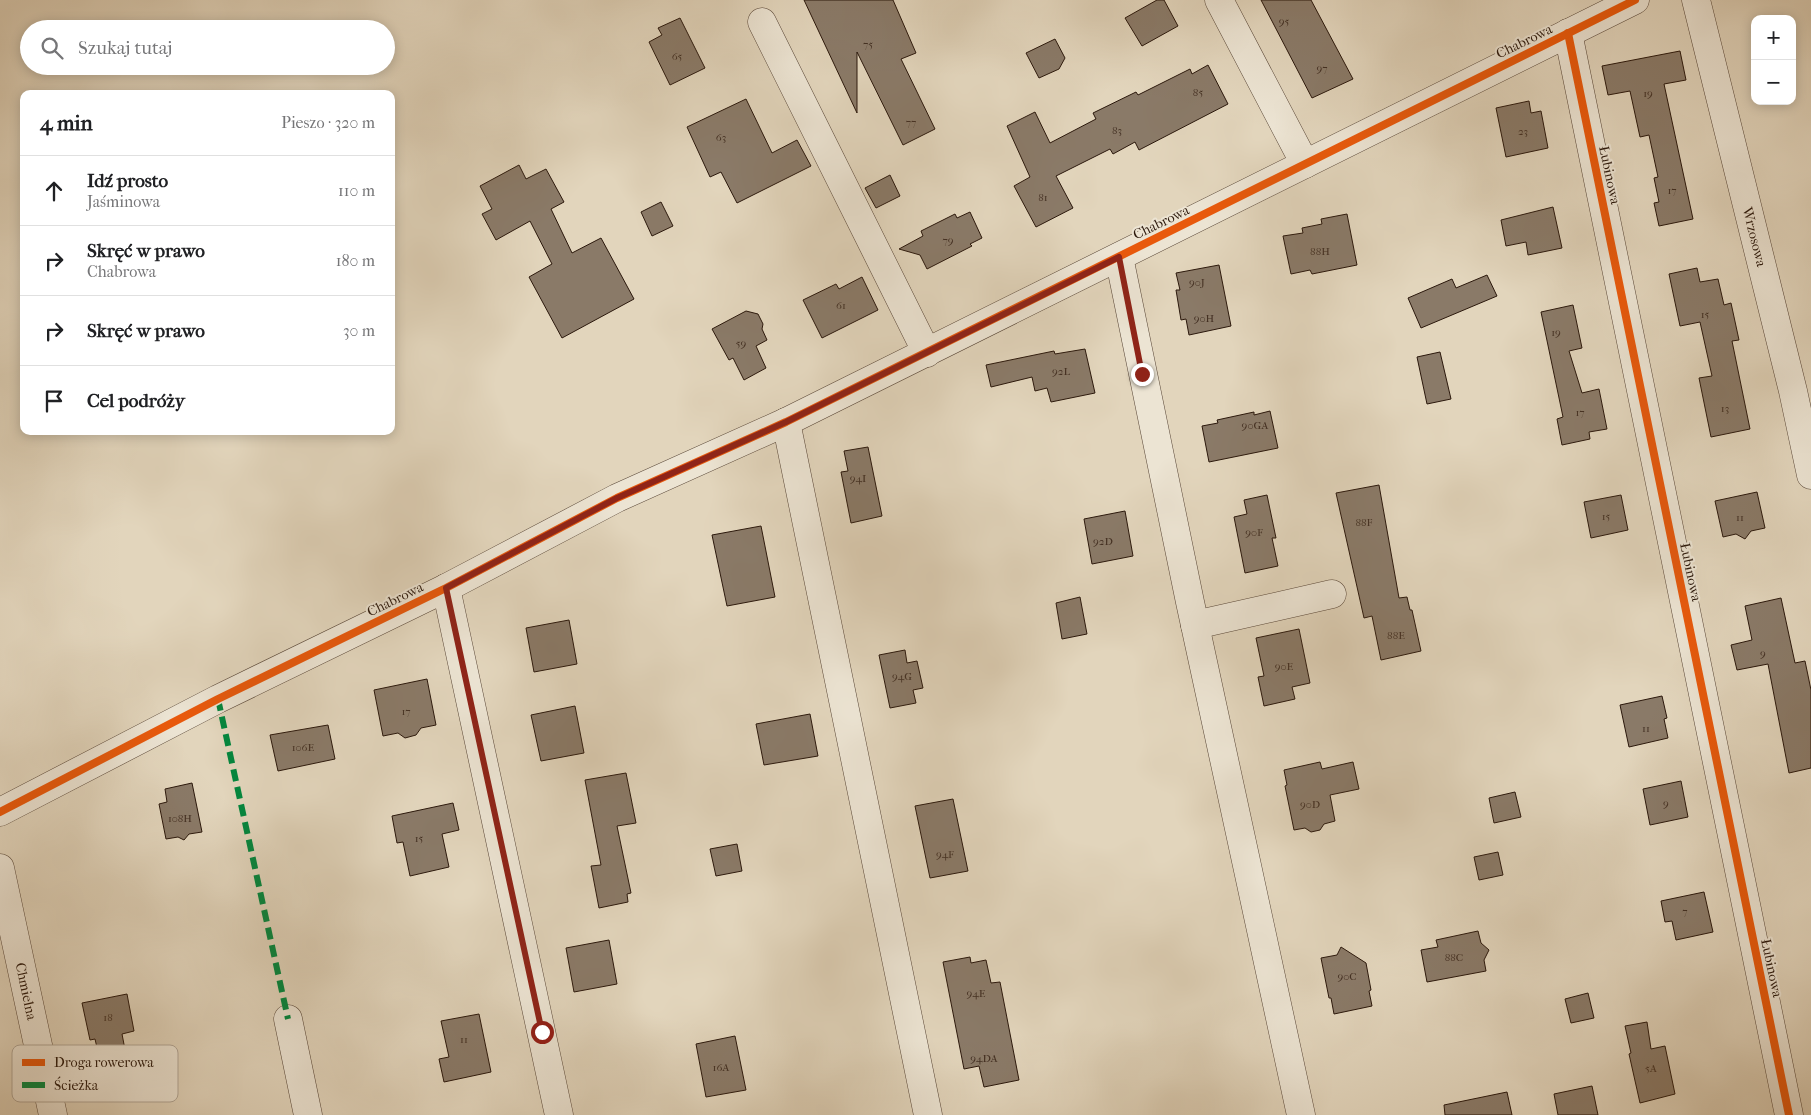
<!DOCTYPE html>
<html lang="pl">
<meta charset="utf-8">
<style>
:root{--surface:#fff;--page:#f6f6f6;--text:#202124;--muted:#757577;--line:#e0e0e0}
body{margin:0;font-family:"IM FELL French Canon",serif;background:var(--page);color:var(--text)}
.controls{position:absolute;right:15px;top:15px;display:grid;overflow:hidden;border-radius:10px;box-shadow:0 2px 12px #0003}
.controls button{width:45px;height:45px;display:grid;place-items:center;padding:0;border:0;border-bottom:1px solid var(--line);background:var(--surface);color:var(--text);font:25px sans-serif}
.stop{position:absolute;width:15px;height:15px;margin:-11px;border:4px solid #8f2418;border-radius:50%;background:#fff}
.stop.end{background:#8f2418;border-color:#fff;box-shadow:0 1px 5px #0008}
.list{margin:0;padding:0;list-style:none}
h2{display:flex;justify-content:space-between;align-items:center;height:65px;margin:0;padding:0 20px;font-size:21px}
h2 small{font-size:16px;font-weight:400;color:var(--muted)}
.list li{display:grid;grid-template-columns:32px 1fr auto;gap:15px;align-items:center;box-sizing:border-box;height:70px;padding:0 20px;border-top:1px solid var(--line)}
.list b{display:block;font-size:19px;white-space:nowrap}
.list p{margin:0;font-size:16px;white-space:nowrap;color:var(--muted)}
.list em{font-size:16px;font-style:normal;color:var(--muted)}
.icon{flex:none;width:28px;height:28px;fill:none;stroke:currentColor;stroke-width:2;stroke-linecap:round;stroke-linejoin:round}
.map{position:relative;flex:none;width:1811px;height:1115px;overflow:hidden}
.search{position:absolute;background:var(--surface);box-shadow:0 2px 12px #0003;left:20px;top:20px;width:375px;height:55px;display:flex;align-items:center;gap:12px;box-sizing:border-box;padding:0 18px;border-radius:28px;color:var(--muted);font-size:19px}
.panel{position:absolute;background:var(--surface);box-shadow:0 2px 12px #0003;left:20px;top:90px;width:375px;height:345px;border-radius:10px}
.map>svg:first-child{display:block}
.building{fill:#8a7a68;stroke:#2b180c}
.lines{fill:none;stroke-linecap:round;stroke-linejoin:round}
.minor-casing{stroke:#594738;stroke-width:29}
.minor{stroke:#ece4d3;stroke-width:28}
.quiet{stroke:#00873e;stroke-width:6;stroke-dasharray:12 6;stroke-linecap:butt}
.cycleway-casing{stroke:#ece4d3;stroke-width:11}
.cycleway{stroke:#e8590c;stroke-width:8}
.route{stroke:#8f2418;stroke-width:6}
.labels{text-anchor:middle;stroke-width:4;stroke-linejoin:round;paint-order:stroke}
.number-label{font-size:11px;fill:#433023}
.street-label{font-size:14px;fill:#2b180c;stroke:#ece4d3}
.key{fill:#ece4d3;stroke:#b2a797;stroke-width:1}
.key-label{font-size:14px;fill:#2b180c}
</style>
<div class="map">
<svg width="1811" height="1115" viewBox="0 0 1811 1115">
<rect width="100%" height="100%" fill="#e2d5bc"/>
<filter id="stains"><feTurbulence type="fractalNoise" baseFrequency=".004" numOctaves="4"/><feColorMatrix values="0 0 0 0 .2 0 0 0 0 .09 0 0 0 0 .02 0 0 0 .5 -.17"/></filter>
<radialGradient id="worn" r=".72"><stop offset=".6" stop-color="#630" stop-opacity="0"/><stop offset="1" stop-color="#630" stop-opacity=".3"/></radialGradient>
<!-- building -->
<g class="building">
<polygon points="804,0 893,0 916,53 901,59 935,129 903,145 857,52 857,113"/>
<polygon points="1157,0 1164,0 1178,26 1142,46 1125,18"/>
<polygon points="1261,0 1311,0 1353,79 1312,98"/>
<polygon points="680,18 705,68 670,85 649,42 662,35 658,28"/>
<polygon points="1055,39 1065,58 1059,69 1039,78 1026,53"/>
<polygon points="1680,51 1686,80 1664,84 1693,219 1659,226 1654,203 1659,202 1654,178 1658,177 1649,135 1640,137 1630,91 1608,95 1602,66"/>
<polygon points="1208,65 1228,104 1139,150 1135,142 1113,154 1110,149 1056,176 1073,208 1036,227 1014,186 1030,177 1007,126 1035,112 1050,143 1096,119 1093,113 1136,92 1138,95 1190,69 1192,74"/>
<polygon points="746,99 772,153 797,140 811,166 737,203 721,172 710,177 687,127"/>
<polygon points="1529,101 1531,113 1541,111 1548,148 1506,157 1496,108"/>
<polygon points="519,165 526,179 546,169 564,202 551,209 572,253 601,238 634,299 562,338 529,277 552,264 530,221 496,240 482,214 492,209 480,186"/>
<polygon points="890,175 900,196 876,208 865,188"/>
<polygon points="661,202 673,226 652,236 641,212"/>
<polygon points="1553,207 1562,248 1528,255 1526,242 1506,246 1501,220"/>
<polygon points="970,212 982,238 970,244 972,246 927,269 920,255 899,249 923,236 921,231 955,214 957,218"/>
<polygon points="1347,214 1357,265 1312,274 1310,270 1291,274 1283,236 1303,233 1302,228 1322,224 1321,219"/>
<polygon points="1219,265 1231,326 1189,335 1186,319 1181,320 1176,290 1180,290 1176,273"/>
<polygon points="1697,268 1700,282 1718,279 1724,305 1731,303 1739,340 1732,341 1750,429 1711,437 1699,378 1712,376 1700,322 1680,326 1669,274"/>
<polygon points="1487,275 1497,296 1421,328 1408,298 1452,279 1456,288"/>
<polygon points="862,277 878,310 822,338 803,300 836,284 839,289"/>
<polygon points="1573,305 1582,348 1569,351 1582,393 1599,389 1607,429 1589,432 1590,439 1562,445 1557,419 1563,417 1541,312"/>
<polygon points="746,311 758,314 763,324 762,329 767,340 756,346 766,368 744,380 733,358 729,360 712,329"/>
<polygon points="1085,349 1095,393 1051,402 1047,388 1035,391 1032,377 991,387 986,365 1054,351 1055,354"/>
<polygon points="1440,352 1451,399 1427,404 1417,357"/>
<polygon points="1270,411 1278,448 1209,462 1202,426 1218,423 1217,420 1254,412 1254,415"/>
<polygon points="868,447 882,516 851,523 841,472 848,471 844,451"/>
<polygon points="1379,485 1399,598 1407,597 1410,610 1412,610 1421,651 1381,660 1372,616 1364,618 1336,493"/>
<polygon points="1757,492 1765,528 1751,531 1745,539 1736,534 1723,537 1715,501"/>
<polygon points="1267,495 1276,538 1272,538 1278,566 1245,573 1234,517 1247,514 1244,500"/>
<polygon points="1621,495 1628,530 1591,538 1584,502"/>
<polygon points="1125,511 1133,556 1092,564 1084,519"/>
<polygon points="761,526 775,597 727,606 712,535"/>
<polygon points="1080,597 1087,634 1062,639 1056,603"/>
<polygon points="1781,598 1795,663 1805,661 1811,690 1811,768 1789,773 1768,664 1737,670 1731,645 1752,640 1745,606"/>
<polygon points="569,620 577,664 534,672 526,628"/>
<polygon points="1299,629 1310,683 1292,687 1295,699 1264,706 1258,677 1264,676 1256,638"/>
<polygon points="905,650 907,663 917,661 923,688 913,690 916,703 890,708 879,655"/>
<polygon points="427,679 436,725 421,728 416,735 405,738 398,733 383,736 374,690"/>
<polygon points="1662,696 1667,718 1664,719 1668,738 1629,747 1620,705"/>
<polygon points="575,706 584,753 541,761 531,715"/>
<polygon points="810,714 818,756 764,765 756,724"/>
<polygon points="328,725 335,759 278,771 270,735"/>
<polygon points="1320,762 1322,769 1353,762 1359,789 1330,795 1335,821 1324,824 1320,830 1311,832 1305,828 1294,830 1285,786 1287,785 1284,770"/>
<polygon points="626,773 636,823 617,826 631,893 627,894 628,902 599,908 591,866 601,865 585,780"/>
<polygon points="1681,781 1688,817 1650,825 1643,789"/>
<polygon points="192,783 202,832 189,834 184,840 178,837 166,839 159,804 167,802 165,789"/>
<polygon points="1515,792 1521,817 1494,823 1489,798"/>
<polygon points="953,799 968,871 930,878 915,806"/>
<polygon points="453,803 459,830 442,834 449,867 410,876 403,842 397,843 392,816"/>
<polygon points="737,844 742,871 716,876 710,849"/>
<polygon points="1498,852 1503,875 1479,880 1474,857"/>
<polygon points="1704,892 1713,932 1676,940 1672,921 1665,922 1661,901"/>
<polygon points="1478,931 1481,943 1489,950 1484,960 1486,971 1427,982 1421,950 1438,947 1436,940"/>
<polygon points="609,940 617,984 574,992 566,948"/>
<polygon points="1341,947 1366,963 1371,990 1369,991 1372,1006 1334,1014 1331,998 1329,998 1321,958 1337,955"/>
<polygon points="970,957 971,963 986,960 991,983 1000,982 1019,1080 984,1087 979,1066 964,1069 943,962"/>
<polygon points="1588,993 1594,1018 1571,1023 1565,999"/>
<polygon points="127,994 134,1031 122,1034 127,1060 101,1065 95,1039 90,1040 82,1003"/>
<polygon points="479,1014 491,1072 444,1082 439,1059 449,1057 441,1021"/>
<polygon points="1647,1022 1651,1049 1665,1046 1675,1094 1640,1103 1629,1054 1631,1053 1625,1026"/>
<polygon points="735,1036 746,1090 706,1097 696,1044"/>
<polygon points="1592,1086 1598,1115 1558,1115 1554,1094"/>
<polygon points="1507,1092 1512,1115 1445,1115 1444,1105"/>
</g>
<g class="lines">
<!-- minor casing -->
<g class="minor-casing">
<g id="minor">
<polyline points="1219,0 1305,164"/>
<path id="s1" d="M 1696,0 L 1793,391 L 1811,475"/>
<polyline points="762,22 927,353"/>
<polyline points="1568,33 1789,1115"/>
<polyline points="1119,257 1190,602 1301,1115"/>
<polyline points="786,422 928,1115"/>
<polyline points="446,588 559,1115"/>
<polyline points="1195,625 1332,594"/>
<polyline points="0,812 218,699 446,588 617,498 786,422 1635,0"/>
<path id="s2" d="M 0,868 L 53,1115"/>
<polyline points="288,1019 308,1115"/>
</g>
</g>
<!-- minor -->
<use href="#minor" class="minor"/>
<!-- quiet -->
<polyline class="quiet" points="218,699 288,1019"/>
<!-- cycleway casing -->
<g class="cycleway-casing">
<g id="cycleway">
<polyline points="1568,33 1789,1115"/>
<polyline points="0,812 218,699 446,588 617,498 786,422 1635,0"/>
</g>
</g>
<!-- cycleway -->
<use href="#cycleway" class="cycleway"/>
</g>
<g class="lines">
<!-- route -->
<polyline class="route" points="542,1032 446,588 617,498 786,422 1119,257 1142,374"/>
</g>
<g class="labels">
<!-- number labels -->
<g class="number-label">
<text x="1284" y="25">95</text>
<text x="868" y="48">75</text>
<text x="677" y="60">65</text>
<text x="1322" y="72">97</text>
<text x="1198" y="96">85</text>
<text x="1648" y="97">19</text>
<text x="911" y="126">77</text>
<text x="1117" y="134">83</text>
<text x="1523" y="135">23</text>
<text x="721" y="141">63</text>
<text x="1672" y="194">17</text>
<text x="1043" y="201">81</text>
<text x="948" y="244">79</text>
<text x="1320" y="255">88H</text>
<text x="1197" y="286">90J</text>
<text x="841" y="309">61</text>
<text x="1705" y="318">15</text>
<text x="1204" y="322">90H</text>
<text x="1556" y="336">19</text>
<text x="741" y="347">59</text>
<text x="1061" y="375">92L</text>
<text x="1725" y="412">13</text>
<text x="1580" y="416">17</text>
<text x="1255" y="429">90GA</text>
<text x="858" y="482">94I</text>
<text x="1606" y="520">15</text>
<text x="1740" y="521">11</text>
<text x="1364" y="526">88F</text>
<text x="1254" y="536">90F</text>
<text x="1103" y="545">92D</text>
<text x="1396" y="639">88E</text>
<text x="1763" y="657">9</text>
<text x="1284" y="670">90E</text>
<text x="902" y="680">94G</text>
<text x="406" y="715">17</text>
<text x="1646" y="732">11</text>
<text x="303" y="751">106E</text>
<text x="1666" y="807">9</text>
<text x="1310" y="808">90D</text>
<text x="180" y="822">108H</text>
<text x="419" y="842">15</text>
<text x="945" y="858">94F</text>
<text x="1685" y="915">7</text>
<text x="1454" y="961">88C</text>
<text x="1347" y="980">90C</text>
<text x="976" y="997">94E</text>
<text x="108" y="1021">18</text>
<text x="464" y="1043">11</text>
<text x="984" y="1062">94DA</text>
<text x="721" y="1071">16A</text>
<text x="1651" y="1072">5A</text>
</g>
<!-- street labels -->
<g class="street-label">
<text transform="translate(1524 41) rotate(-26)" y="5">Chabrowa</text>
<text transform="translate(1610 175) rotate(78)" y="5">Łubinowa</text>
<text transform="translate(1161 222) rotate(-26)" y="5">Chabrowa</text>
<text dy="5" stroke="none"><textPath href="#s1" startOffset="244">Wrzosowa</textPath></text>
<text transform="translate(1691 572) rotate(78)" y="5">Łubinowa</text>
<text transform="translate(395 599) rotate(-26)" y="5">Chabrowa</text>
<text transform="translate(1772 968) rotate(78)" y="5">Łubinowa</text>
<text dy="5" stroke="none"><textPath href="#s2" startOffset="126">Chmielna</textPath></text>
</g>
</g>
<!-- legend -->
<rect x="12" y="1045" width="166" height="57" rx="8" class="key"/>
<rect x="22" y="1059" width="23" height="7" fill="#e8590c"/>
<rect x="22" y="1082" width="23" height="6" fill="#00873e"/>
<g class="key-label">
<text x="54" y="1067">Droga rowerowa</text>
<text x="54" y="1090">Ścieżka</text>
</g>
<rect width="100%" height="100%" filter="url(#stains)"/>
<rect width="100%" height="100%" fill="url(#worn)"/>
</svg>
<div class="controls">
<button>+</button>
<button>−</button>
</div>
<div class="stop" style="left:542px;top:1032px"></div>
<div class="stop end" style="left:1142px;top:374px"></div>
<div class="search"><svg class="icon" aria-label="search" viewBox="0 0 24 24"><circle cx="10" cy="10" r="6"/><path d="M15 15l6 6"/></svg>Szukaj tutaj</div>
<section class="panel">
<h2>4 min<small>Pieszo · 320 m</small></h2>
<ul class="list">
<li><svg class="icon" aria-label="ahead" viewBox="0 0 24 24"><path d="M12 20V5M6 11l6-6 6 6"/></svg><div><b>Idź prosto</b><p>Jaśminowa</p></div><em>110 m</em></li>
<li><svg class="icon" aria-label="right" viewBox="0 0 24 24"><path d="M7 20v-9h11M14 6l5 5-5 5"/></svg><div><b>Skręć w prawo</b><p>Chabrowa</p></div><em>180 m</em></li>
<li><svg class="icon" aria-label="right" viewBox="0 0 24 24"><path d="M7 20v-9h11M14 6l5 5-5 5"/></svg><div><b>Skręć w prawo</b></div><em>30 m</em></li>
<li><svg class="icon" aria-label="arrive" viewBox="0 0 24 24"><path d="M6 21V4h12l-3 4 3 4H6"/></svg><div><b>Cel podróży</b></div></li>
</ul>
</section>
</div>
